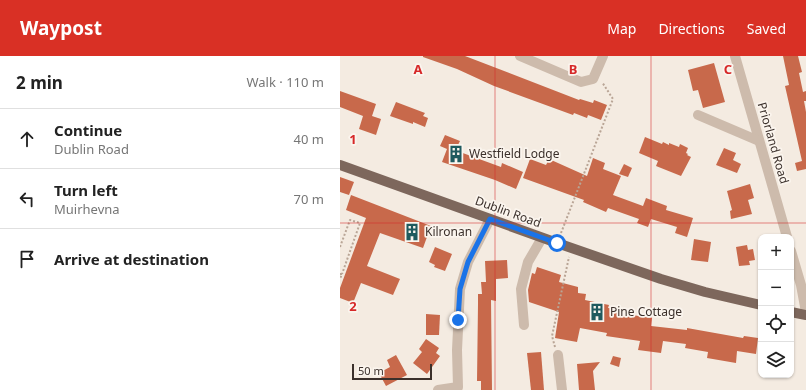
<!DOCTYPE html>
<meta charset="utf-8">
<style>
:root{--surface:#fff;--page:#f2f2f2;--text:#222;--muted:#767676;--line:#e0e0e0;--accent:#d93025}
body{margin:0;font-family:"Noto Sans",sans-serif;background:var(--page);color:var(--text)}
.controls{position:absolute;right:12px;bottom:12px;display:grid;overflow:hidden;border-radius:8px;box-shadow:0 1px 3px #0004}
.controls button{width:36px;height:36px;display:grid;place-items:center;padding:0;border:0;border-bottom:1px solid var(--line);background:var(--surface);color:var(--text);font:20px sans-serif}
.scale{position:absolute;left:12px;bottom:10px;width:80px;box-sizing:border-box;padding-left:4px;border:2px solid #3b302b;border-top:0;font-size:11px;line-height:14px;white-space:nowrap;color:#3b302b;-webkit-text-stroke:3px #fbf5ee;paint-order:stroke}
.stop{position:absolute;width:12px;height:12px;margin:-9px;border:3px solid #1a73e8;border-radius:50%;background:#fff}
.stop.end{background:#1a73e8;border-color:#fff;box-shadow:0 1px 4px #0008}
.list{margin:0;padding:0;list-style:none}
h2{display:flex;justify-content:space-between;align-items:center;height:52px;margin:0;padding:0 16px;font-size:17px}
h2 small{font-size:13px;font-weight:400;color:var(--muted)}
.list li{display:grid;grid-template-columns:26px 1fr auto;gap:12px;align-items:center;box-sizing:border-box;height:60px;padding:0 16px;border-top:1px solid var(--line)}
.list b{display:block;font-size:15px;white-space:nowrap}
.list p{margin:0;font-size:13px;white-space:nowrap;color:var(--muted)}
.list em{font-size:13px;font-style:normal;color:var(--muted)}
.icon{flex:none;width:22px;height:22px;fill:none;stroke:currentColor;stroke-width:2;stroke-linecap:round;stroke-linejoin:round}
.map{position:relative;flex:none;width:466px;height:334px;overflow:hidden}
header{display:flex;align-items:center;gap:24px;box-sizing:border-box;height:56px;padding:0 20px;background:var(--accent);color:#fff}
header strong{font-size:19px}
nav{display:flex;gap:22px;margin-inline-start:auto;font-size:14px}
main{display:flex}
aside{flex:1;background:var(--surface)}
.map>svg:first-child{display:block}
.building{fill:#c8694b}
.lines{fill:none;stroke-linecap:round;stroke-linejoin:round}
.path{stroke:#b9a596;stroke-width:2;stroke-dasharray:2 2;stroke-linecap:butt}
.minor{stroke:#cdbbac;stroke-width:10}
.major{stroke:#7d675c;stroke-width:10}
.route{stroke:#1a73e8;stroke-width:5}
.grid{fill:none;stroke:#d62828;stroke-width:1;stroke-opacity:0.55}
.labels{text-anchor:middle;stroke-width:3.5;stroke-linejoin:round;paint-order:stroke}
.street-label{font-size:12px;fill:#3b302b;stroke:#fbf5ee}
.poi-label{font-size:12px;fill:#3b302b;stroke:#fbf5ee;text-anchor:start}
.grid-label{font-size:13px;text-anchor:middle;font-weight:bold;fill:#d62828;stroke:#fbf5ee;stroke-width:3.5;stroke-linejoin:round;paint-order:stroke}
</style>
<header>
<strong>Waypost</strong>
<nav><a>Map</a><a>Directions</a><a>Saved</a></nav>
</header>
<main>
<aside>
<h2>2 min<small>Walk · 110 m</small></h2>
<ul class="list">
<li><svg class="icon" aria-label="ahead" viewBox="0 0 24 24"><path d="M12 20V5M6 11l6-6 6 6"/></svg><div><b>Continue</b><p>Dublin Road</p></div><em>40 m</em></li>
<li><svg class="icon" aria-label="left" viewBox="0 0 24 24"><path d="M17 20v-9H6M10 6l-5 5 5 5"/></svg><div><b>Turn left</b><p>Muirhevna</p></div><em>70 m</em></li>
<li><svg class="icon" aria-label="arrive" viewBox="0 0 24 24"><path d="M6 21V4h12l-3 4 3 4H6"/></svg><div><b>Arrive at destination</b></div></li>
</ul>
</aside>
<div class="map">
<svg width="466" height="334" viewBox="0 0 466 334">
<rect width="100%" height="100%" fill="#f4ebe1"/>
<!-- building -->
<g class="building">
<polygon points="83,0 125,0 239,44 240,43 253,47 254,44 267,49 261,64 248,59 247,62 234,57 233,59 154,30 117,13 83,1"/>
<polygon points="443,0 458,0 462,16 459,17 463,36 466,35 466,45 464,45 466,56 466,113 457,115 455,107 462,105 445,30 449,29"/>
<polygon points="374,7 385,46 363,52 358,34 353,35 348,14"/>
<polygon points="0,35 36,48 32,60 41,63 36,79 19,73 23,60 0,51"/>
<polygon points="56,46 85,57 83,60 88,62 85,71 73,66 73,68 50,60"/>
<polygon points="105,79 120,85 118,89 122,90 120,96 161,111 162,107 183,116 176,133 155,124 102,106 107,93 100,90"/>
<polygon points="305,81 322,88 323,86 329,89 329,87 339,91 340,88 348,92 346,97 348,98 347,99 351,101 341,120 316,110 318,105 299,97"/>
<polygon points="384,92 396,97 393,104 401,108 397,117 376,109"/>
<polygon points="253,102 265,107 263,113 281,120 273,139 303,150 306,142 327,150 326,154 353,162 347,181 335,177 337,171 311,163 308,171 297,167 299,163 268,152 266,156 243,146 244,144 183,122 190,103 206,109 209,103 247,120"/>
<polygon points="284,108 292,112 288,121 279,118"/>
<polygon points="0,121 14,126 9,139 0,136"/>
<polygon points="410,128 414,142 408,144 412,158 391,163 390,155 392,154 387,135"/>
<polygon points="11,139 91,170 83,192 40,177 27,210 60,223 53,239 21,227 13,247 0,242 0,232 26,162 6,154"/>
<polygon points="354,183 371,186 368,206 351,204"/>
<polygon points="407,189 408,194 413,193 415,204 409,205 410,209 399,210 396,191"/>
<polygon points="95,191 112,198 105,215 94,211 95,209 89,206"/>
<polygon points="167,204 168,222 156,223 156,245 151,244 152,334 141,334 141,325 137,325 138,248 138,238 142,238 141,226 146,226 145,205"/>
<polygon points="197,211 221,219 219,226 238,231 238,237 246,238 245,244 269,249 268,252 292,255 292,259 312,262 311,270 347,274 347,272 403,282 404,280 418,282 416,298 397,295 396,307 367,302 368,296 345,292 346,288 323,285 321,297 298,294 300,285 266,280 267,277 240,272 237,286 215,282 219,256 189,246 188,234 192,217 195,218"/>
<polygon points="86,258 100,259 99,279 86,279"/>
<polygon points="86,283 99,292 96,297 100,300 87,318 73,307 82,296 79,293"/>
<polygon points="201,296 204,334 191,334 187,297"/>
<polygon points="56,299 67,319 46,330 39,317 50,311 47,304"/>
<polygon points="273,300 281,302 279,311 270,308"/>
<polygon points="260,306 253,315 255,334 239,334 237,308"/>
</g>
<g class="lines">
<!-- path -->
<g class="path">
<polyline points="221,177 273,43 262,26"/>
<polyline points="0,191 10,164 20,167 2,218"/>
<polyline points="0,218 2,218 0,223"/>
<polyline points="215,291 212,280 229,201"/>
</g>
<!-- minor -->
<g class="minor">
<polyline points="180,0 241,26 253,23 263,0"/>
<polyline points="395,0 447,181"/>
<polyline points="358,59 419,85"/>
<polyline points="451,195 461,229 466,256"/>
<polyline points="184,269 181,233 188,206 202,182"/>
<polyline points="218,299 222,334"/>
<polyline points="98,334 118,331 117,294 120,233 128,206 150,163"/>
</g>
<!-- major -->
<g class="major">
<polyline points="0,109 220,188 321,223 365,236 421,249"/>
<polyline points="451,256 466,259"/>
</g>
</g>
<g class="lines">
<!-- route -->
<polyline class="route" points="118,264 120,233 128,206 150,163 217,187"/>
</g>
<!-- grid -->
<path class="grid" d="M 155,0 L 155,334M 311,0 L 311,334M 0,167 L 466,167"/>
<!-- icons -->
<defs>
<g id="building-bare" transform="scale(1.38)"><path d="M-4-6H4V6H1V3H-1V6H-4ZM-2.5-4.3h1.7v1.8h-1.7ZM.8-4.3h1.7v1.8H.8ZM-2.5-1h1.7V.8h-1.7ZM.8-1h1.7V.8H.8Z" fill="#1f5a5e" stroke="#fbf5ee" stroke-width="2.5" paint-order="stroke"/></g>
</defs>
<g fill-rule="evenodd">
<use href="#building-bare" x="116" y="98"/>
<use href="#building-bare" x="72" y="176"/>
<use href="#building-bare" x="257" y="256"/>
</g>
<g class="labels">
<!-- street labels -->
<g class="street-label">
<text transform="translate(433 87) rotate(74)" y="4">Priorland Road</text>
<text transform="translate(168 156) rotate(20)" y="4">Dublin Road</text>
</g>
<!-- poi labels -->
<g class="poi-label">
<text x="129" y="102">Westfield Lodge</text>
<text x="85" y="180">Kilronan</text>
<text x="270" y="260">Pine Cottage</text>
</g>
</g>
<g class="grid-label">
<text x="78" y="18">A</text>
<text x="233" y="18">B</text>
<text x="388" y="18">C</text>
<text x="13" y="88">1</text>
<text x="13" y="255">2</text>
</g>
</svg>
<div class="controls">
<button>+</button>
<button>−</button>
<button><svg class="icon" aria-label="locate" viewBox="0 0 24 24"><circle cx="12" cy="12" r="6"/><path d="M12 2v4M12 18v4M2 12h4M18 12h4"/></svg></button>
<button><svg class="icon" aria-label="layers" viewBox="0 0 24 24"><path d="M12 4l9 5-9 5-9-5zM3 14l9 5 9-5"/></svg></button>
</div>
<div class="scale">50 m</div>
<div class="stop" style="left:217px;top:187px"></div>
<div class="stop end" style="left:118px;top:264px"></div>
</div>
</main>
